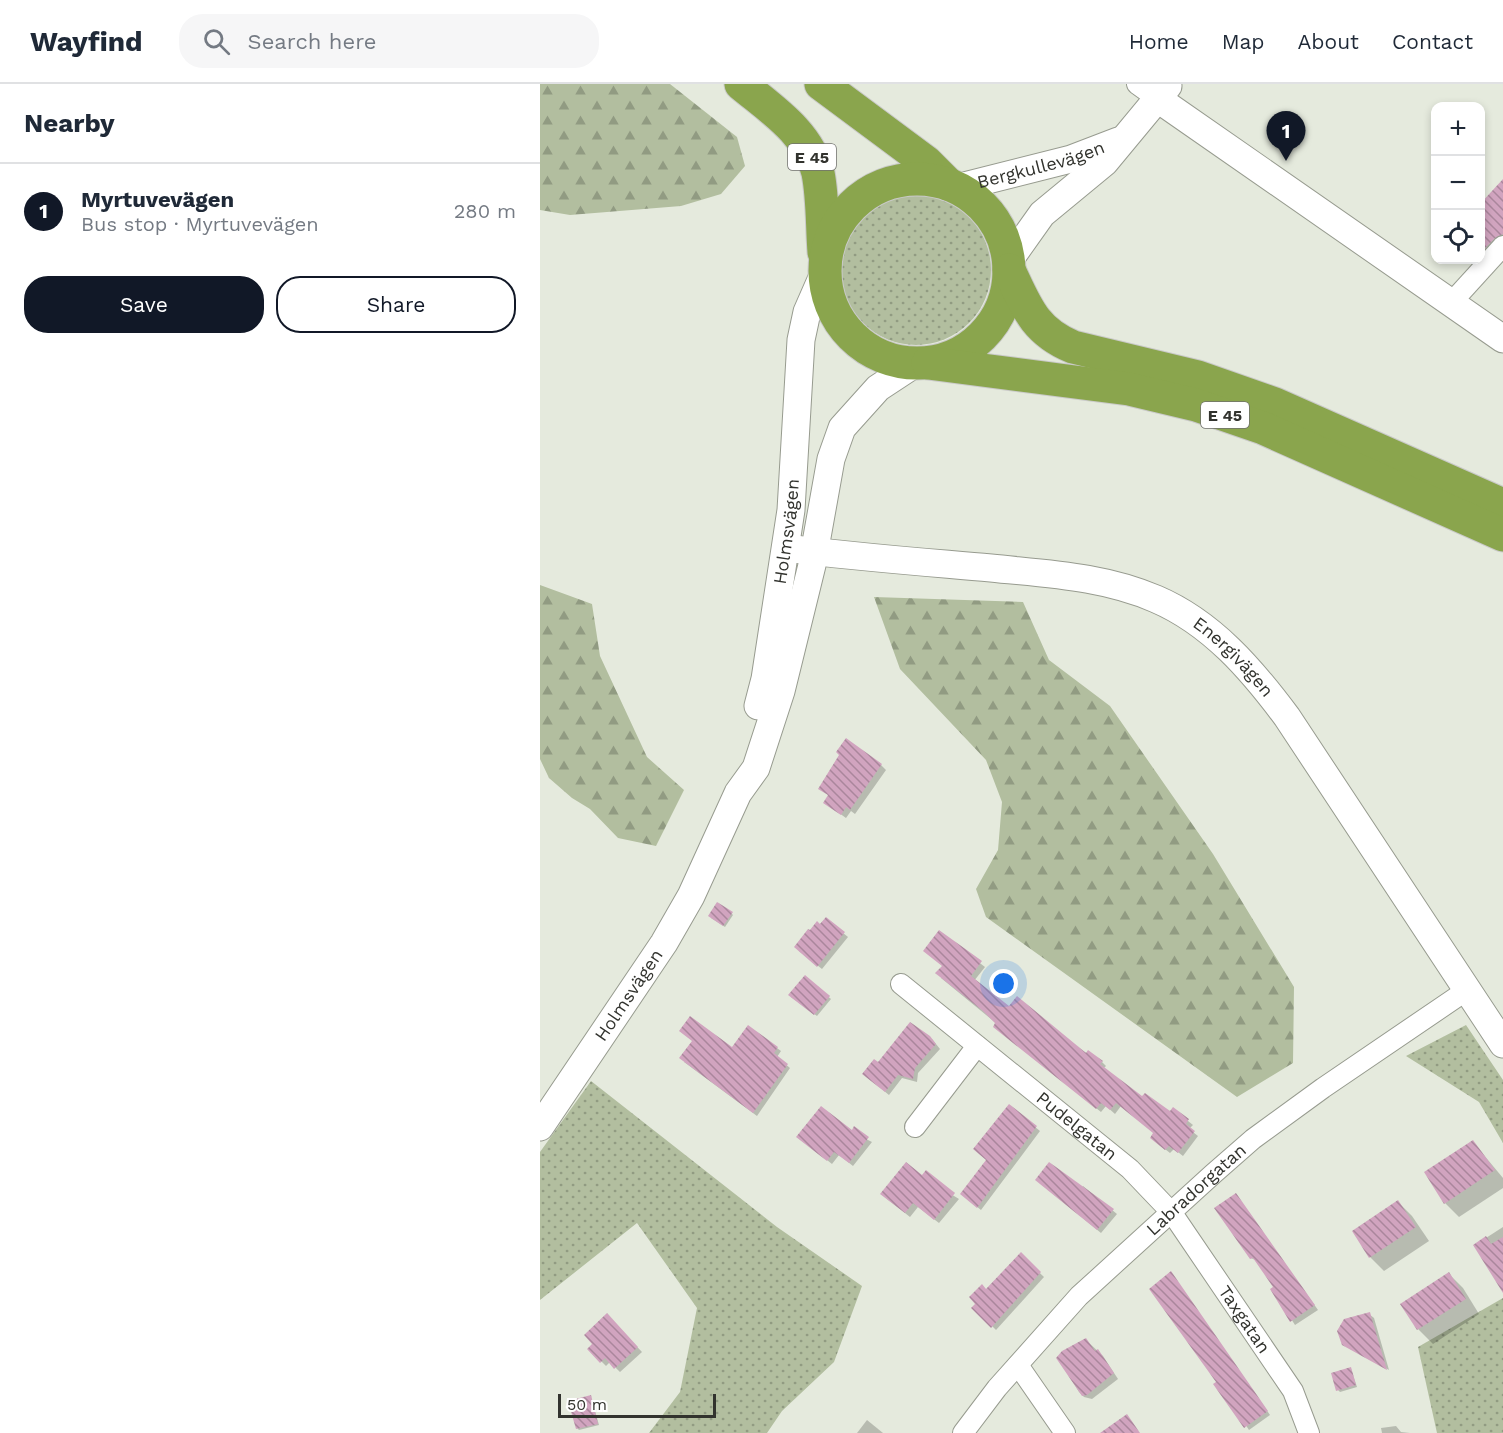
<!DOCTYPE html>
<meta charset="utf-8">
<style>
:root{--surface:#fff;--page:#f6f6f7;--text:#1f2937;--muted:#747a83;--line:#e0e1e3;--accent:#111827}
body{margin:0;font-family:"Work Sans",sans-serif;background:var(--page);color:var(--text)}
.controls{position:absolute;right:18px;top:18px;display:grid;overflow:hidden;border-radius:12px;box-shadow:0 3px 9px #0003}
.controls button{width:54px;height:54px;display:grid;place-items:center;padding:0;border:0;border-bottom:2px solid var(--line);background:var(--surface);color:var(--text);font:30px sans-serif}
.scale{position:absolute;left:18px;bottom:15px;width:158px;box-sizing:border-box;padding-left:6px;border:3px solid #32332e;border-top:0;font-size:16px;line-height:21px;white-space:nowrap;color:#32332e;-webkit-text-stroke:4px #fff;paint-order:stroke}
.you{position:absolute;left:464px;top:900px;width:21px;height:21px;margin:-15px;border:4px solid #fff;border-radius:50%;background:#1a73e8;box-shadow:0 0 0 9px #1a73e833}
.badge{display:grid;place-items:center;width:39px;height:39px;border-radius:50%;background:var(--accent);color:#fff;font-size:20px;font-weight:700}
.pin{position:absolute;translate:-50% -50px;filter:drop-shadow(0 2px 3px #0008)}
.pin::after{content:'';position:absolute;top:32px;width:21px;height:18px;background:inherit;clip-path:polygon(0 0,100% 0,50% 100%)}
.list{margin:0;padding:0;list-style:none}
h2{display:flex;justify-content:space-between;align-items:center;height:78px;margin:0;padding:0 24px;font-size:26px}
h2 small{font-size:20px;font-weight:400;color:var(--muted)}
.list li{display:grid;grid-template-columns:39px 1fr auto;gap:18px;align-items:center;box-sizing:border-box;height:96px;padding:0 24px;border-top:2px solid var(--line)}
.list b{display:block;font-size:22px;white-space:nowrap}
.list p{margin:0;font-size:20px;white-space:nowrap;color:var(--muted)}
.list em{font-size:20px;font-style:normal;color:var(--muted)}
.actions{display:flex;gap:12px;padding:18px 24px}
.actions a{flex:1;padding:14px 0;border:2px solid var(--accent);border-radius:24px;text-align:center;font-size:21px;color:var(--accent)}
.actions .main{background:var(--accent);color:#fff}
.icon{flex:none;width:33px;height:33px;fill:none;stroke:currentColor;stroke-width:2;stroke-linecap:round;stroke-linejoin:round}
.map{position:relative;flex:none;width:963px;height:1349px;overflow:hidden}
header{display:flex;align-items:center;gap:36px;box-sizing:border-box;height:84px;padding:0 30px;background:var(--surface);border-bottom:2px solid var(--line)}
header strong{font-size:28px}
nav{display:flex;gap:33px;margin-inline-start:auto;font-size:21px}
.search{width:420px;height:54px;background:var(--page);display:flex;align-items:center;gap:15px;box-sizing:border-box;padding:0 21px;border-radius:24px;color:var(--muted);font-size:22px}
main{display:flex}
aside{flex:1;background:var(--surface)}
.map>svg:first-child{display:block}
.grass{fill:url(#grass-dots)}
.forest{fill:url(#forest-firs)}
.shadow{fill:#0003}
.building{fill:url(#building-back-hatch)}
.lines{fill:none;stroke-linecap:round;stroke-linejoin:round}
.street-casing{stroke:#979b8f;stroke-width:22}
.secondary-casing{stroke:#979b8f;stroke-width:29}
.highway-casing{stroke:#cacac9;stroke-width:35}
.street{stroke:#fff;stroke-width:20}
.secondary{stroke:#fff;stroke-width:27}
.highway{stroke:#8aa54d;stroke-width:33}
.labels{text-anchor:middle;stroke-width:4.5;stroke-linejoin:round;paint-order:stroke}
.shield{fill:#fff;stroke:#70706d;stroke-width:1.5}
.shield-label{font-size:16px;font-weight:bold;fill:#32332e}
.street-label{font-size:18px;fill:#32332e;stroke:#fff}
</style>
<header>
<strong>Wayfind</strong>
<div class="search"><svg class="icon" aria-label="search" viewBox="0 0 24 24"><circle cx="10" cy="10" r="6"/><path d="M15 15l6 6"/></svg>Search here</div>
<nav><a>Home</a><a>Map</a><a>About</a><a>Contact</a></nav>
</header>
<main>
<aside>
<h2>Nearby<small></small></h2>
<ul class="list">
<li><span class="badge">1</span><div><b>Myrtuvevägen</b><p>Bus stop · Myrtuvevägen</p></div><em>280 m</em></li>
</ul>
<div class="actions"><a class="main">Save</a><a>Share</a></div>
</aside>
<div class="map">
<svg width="963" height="1349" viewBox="0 0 963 1349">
<defs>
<pattern id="grass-dots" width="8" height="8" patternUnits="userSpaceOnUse" patternTransform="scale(1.5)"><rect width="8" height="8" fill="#b2be9f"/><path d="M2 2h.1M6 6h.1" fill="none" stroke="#919b82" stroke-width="1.8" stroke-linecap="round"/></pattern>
<pattern id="forest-firs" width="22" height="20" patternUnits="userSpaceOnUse" patternTransform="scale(1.5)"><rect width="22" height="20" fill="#b2be9f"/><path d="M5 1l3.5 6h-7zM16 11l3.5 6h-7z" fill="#919b82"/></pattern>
<pattern id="building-back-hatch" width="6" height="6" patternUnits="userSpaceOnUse" patternTransform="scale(1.5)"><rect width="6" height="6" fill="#d1a4bf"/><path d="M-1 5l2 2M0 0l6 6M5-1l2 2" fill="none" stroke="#aa869c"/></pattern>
</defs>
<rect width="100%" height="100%" fill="#e5eadd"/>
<!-- grass -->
<g class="grass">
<circle cx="376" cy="186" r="75"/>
<polygon points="926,941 963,996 963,1059 939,1018 866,972"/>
<polygon points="51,997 237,1143 322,1202 294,1278 242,1327 227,1349 109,1349 140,1308 157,1224 97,1139 0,1216 0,1068"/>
<polygon points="963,1214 963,1349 897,1349 878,1263"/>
</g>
<!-- forest -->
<g class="forest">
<polygon points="0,0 130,0 197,53 205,82 181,110 141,122 30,131 0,126"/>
<polygon points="0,501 52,520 60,572 107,673 144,706 116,762 78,754 50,725 32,714 9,694 0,675"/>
<polygon points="334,513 483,518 509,576 570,622 673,770 754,903 753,979 697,1013 446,833 436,805 458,766 462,718 446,676 360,585"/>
</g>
<!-- shadow -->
<g class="shadow">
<polygon points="963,97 963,174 947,191 930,176 940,176 940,122"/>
<polygon points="341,681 346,686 315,730 311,727 306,734 285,719 289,712 280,704"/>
<polygon points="192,830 193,831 185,843 171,834"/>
<polygon points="286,835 308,853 282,885 259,867 270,848"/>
<polygon points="399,848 445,883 434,897 469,924 562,978 566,982 564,984 602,1014 630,1029 634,1025 648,1037 653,1041 649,1045 658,1052 643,1072 634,1065 630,1069 616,1058 615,1049 581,1022 575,1030 566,1022 561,1028 459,947 457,940 401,894 403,882"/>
<polygon points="265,893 291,915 277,932 251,913"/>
<polygon points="392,955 400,965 378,989 377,998 362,994 349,1011 328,994"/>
<polygon points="237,964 241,967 237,973 250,984 217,1032 144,978 193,966"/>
<polygon points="469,1022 500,1047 441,1126 426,1114 448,1076"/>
<polygon points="312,1048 332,1058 313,1082 299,1071 292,1080 262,1056"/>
<polygon points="933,1058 963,1094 963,1104 919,1133 905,1119"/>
<polygon points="383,1093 419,1115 399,1139 378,1123 370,1133 347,1115"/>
<polygon points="501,1100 541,1105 543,1102 577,1130 561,1149"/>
<polygon points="699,1115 778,1226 755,1241 732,1205 735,1203 717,1177 711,1174"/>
<polygon points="858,1118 872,1132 889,1157 844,1187 830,1173"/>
<polygon points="963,1143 963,1201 935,1161"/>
<polygon points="481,1171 504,1193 456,1246 434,1224"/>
<polygon points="631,1189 730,1331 709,1346 678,1299"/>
<polygon points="909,1190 923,1204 939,1230 893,1260 878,1245 862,1220"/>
<polygon points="829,1230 834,1234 849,1286 805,1261"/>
<polygon points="67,1231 102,1268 80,1288 70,1278 66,1282 49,1265 54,1260"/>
<polygon points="546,1256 563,1272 578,1295 552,1315 544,1313 539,1308 518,1274"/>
<polygon points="811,1285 817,1303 800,1308 798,1306"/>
<polygon points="51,1313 59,1341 39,1346 37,1344"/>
<polygon points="327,1336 343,1349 317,1349"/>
<polygon points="856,1342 861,1348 870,1349 842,1349 841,1344"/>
</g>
<!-- building -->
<g class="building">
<polygon points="963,95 963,150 955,154 940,169 940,120"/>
<polygon points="306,654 342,680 310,726 306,723 301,731 283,719 288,711 278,705 299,671 296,668"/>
<polygon points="177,818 193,828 183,842 168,832"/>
<polygon points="286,833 305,848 277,883 254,863 268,845 270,846 277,837 280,840"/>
<polygon points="399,846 442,877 431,892 469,922 477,912 546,969 548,966 563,977 560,980 602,1012 605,1009 630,1027 633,1023 649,1035 646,1040 655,1047 638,1069 629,1062 625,1066 610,1054 613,1049 576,1019 570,1026 561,1019 556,1025 453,943 455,939 443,927 395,889 402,882 383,867"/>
<polygon points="265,891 290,912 274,931 248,911"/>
<polygon points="150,932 192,963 208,941 238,963 234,969 248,980 213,1029 139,974 152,957 139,947"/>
<polygon points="370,938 390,952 396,960 375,984 373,995 358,991 345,1008 322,990 334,975 338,978"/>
<polygon points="469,1020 497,1042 437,1124 420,1110 446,1076 433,1065"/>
<polygon points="281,1022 312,1046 314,1042 329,1053 309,1079 294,1068 287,1077 256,1053"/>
<polygon points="933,1056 955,1086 904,1120 884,1088"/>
<polygon points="366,1078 382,1091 386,1086 415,1109 394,1136 373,1119 365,1129 340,1110"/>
<polygon points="509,1078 574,1125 557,1146 495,1096"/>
<polygon points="696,1109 775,1221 750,1238 730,1205 733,1203 713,1174 710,1175 674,1124"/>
<polygon points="858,1116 876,1143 829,1174 812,1147"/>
<polygon points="946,1152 951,1160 963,1153 963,1209 933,1161"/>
<polygon points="481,1168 501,1188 451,1244 431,1224 435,1220 429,1213 442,1200 446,1205"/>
<polygon points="631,1187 728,1327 704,1344 673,1300 676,1298 609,1205"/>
<polygon points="909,1188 926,1215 877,1246 860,1220"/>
<polygon points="830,1228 833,1239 847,1286 802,1261 797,1247 804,1235"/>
<polygon points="67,1229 98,1263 74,1285 65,1274 60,1279 47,1265 52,1260 44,1251"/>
<polygon points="546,1254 555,1267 558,1265 574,1289 547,1311 542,1312 516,1274 522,1267"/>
<polygon points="811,1283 816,1301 796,1307 791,1289"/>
<polygon points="51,1311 58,1340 36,1345 28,1317"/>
<polygon points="587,1330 600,1349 560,1349"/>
</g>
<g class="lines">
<!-- street casing -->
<g class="street-casing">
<g id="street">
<polyline points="597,0 618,15"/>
<polyline points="911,219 963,162"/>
<path id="s1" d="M 361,900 L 590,1085 L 632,1129 L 753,1307 L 769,1349"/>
<polyline points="375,1043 437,962"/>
<polyline points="478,1281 525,1349"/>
<path id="s2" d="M 423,1349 L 457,1304 L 539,1212 L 673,1090 L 713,1055 L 783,1004 L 927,906"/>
</g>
</g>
<!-- secondary casing -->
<g class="secondary-casing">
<g id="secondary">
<polyline points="618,15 963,255"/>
<path id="s3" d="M 416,104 L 531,75 L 578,57"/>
<polyline points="468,178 502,130 565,78 628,2"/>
<path id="s4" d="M 246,464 C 314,473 383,478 451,484 C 507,490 563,492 616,515 C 672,539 712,586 747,633 L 963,960"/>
<path id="s5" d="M 218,622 L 225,595 L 251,426 L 261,256 L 267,228 L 285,187"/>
<path id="s6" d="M 0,1043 L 124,859 L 151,812 L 198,709 L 216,684 L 241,607 L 272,481 L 291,375 L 302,344 L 338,304 L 376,279"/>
</g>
</g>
<!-- highway casing -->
<g class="highway-casing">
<g id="highway">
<path d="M 201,0 C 231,25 269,49 278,89 C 283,114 282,142 284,168"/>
<polyline points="281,0 386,78 408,100"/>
<circle cx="377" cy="187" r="92"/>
<path d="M 469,186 C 486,222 494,247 533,263 L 658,293 L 735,320 L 963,421"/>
<polyline points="388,279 589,305 656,321 723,344 963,451"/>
</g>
</g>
<!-- street -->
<use href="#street" class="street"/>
<!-- secondary -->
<use href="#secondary" class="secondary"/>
<!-- highway -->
<use href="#highway" class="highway"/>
</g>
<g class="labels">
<!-- shield labels -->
<g class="shield">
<rect x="248" y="60" width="48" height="26" rx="4.5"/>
<rect x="661" y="318" width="48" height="26" rx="4.5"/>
</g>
<g class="shield-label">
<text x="272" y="79">E 45</text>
<text x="685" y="337">E 45</text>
</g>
<!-- street labels -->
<g class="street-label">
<text dy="6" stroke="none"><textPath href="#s3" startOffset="88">Bergkullevägen</textPath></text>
<text dy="6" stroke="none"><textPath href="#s5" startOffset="177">Holmsvägen</textPath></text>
<text dy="6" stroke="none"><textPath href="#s4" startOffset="472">Energivägen</textPath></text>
<text dy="6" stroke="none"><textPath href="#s6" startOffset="159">Holmsvägen</textPath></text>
<text dy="6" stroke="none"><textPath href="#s1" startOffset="226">Pudelgatan</textPath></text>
<text dy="6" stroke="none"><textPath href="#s2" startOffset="338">Labradorgatan</textPath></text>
<text dy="6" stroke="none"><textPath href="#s1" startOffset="484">Taxgatan</textPath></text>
</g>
</g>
</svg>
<div class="controls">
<button>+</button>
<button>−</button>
<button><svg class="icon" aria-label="locate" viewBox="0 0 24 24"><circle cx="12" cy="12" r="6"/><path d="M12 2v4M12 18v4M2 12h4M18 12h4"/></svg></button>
</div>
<div class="scale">50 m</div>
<div class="you"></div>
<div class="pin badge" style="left:746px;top:77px">1</div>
</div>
</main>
